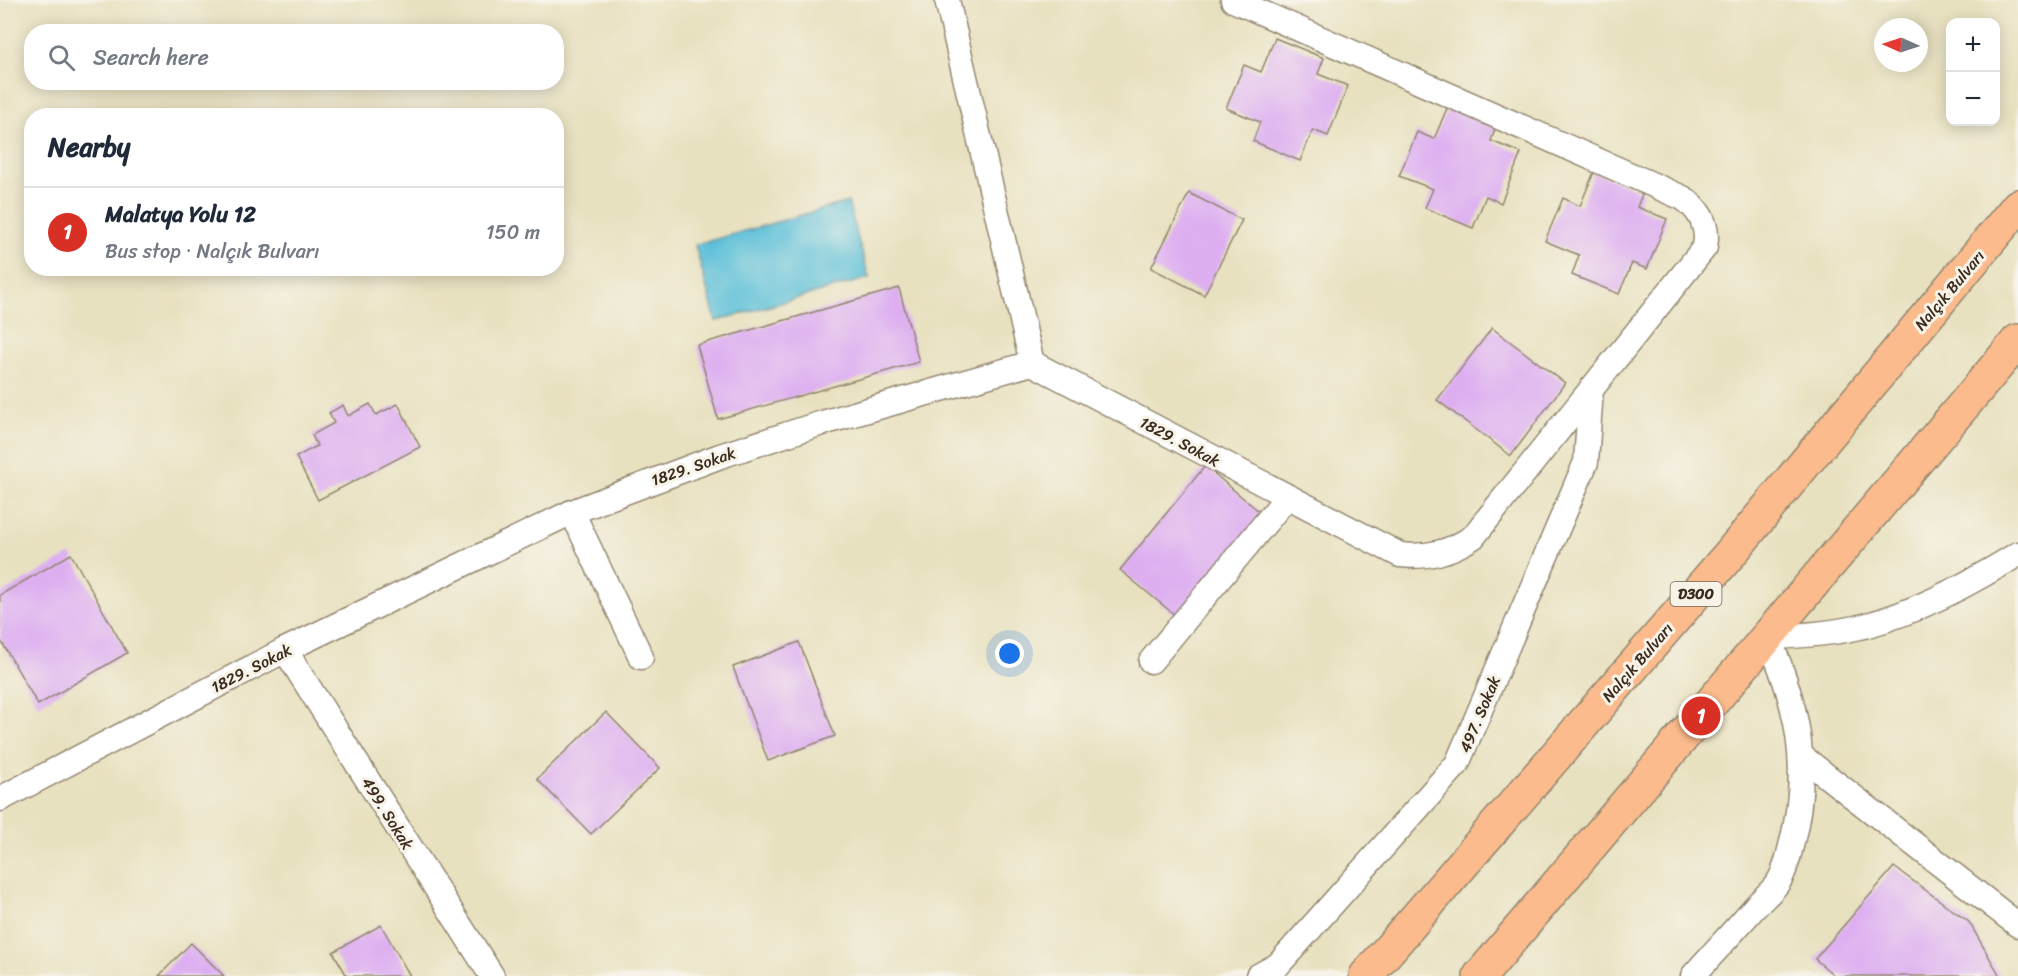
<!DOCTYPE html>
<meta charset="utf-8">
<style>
:root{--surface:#fff;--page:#f2f2f3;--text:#1f2937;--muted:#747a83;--line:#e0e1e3;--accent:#d93025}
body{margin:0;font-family:Sriracha,sans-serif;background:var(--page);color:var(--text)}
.controls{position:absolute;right:18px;top:18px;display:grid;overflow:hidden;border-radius:12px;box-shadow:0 3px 15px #0003}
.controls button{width:54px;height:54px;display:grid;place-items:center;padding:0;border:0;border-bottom:2px solid var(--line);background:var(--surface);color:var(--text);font:30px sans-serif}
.compass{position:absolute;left:1874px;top:18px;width:54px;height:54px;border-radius:50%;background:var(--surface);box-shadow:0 3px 15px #0003;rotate:273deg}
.you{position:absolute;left:1010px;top:654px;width:21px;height:21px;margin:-15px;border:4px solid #fff;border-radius:50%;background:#1a73e8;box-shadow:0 0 0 9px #1a73e833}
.badge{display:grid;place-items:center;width:39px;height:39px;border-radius:50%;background:var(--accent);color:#fff;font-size:20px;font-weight:700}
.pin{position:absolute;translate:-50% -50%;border:3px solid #fff;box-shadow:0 2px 6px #0006}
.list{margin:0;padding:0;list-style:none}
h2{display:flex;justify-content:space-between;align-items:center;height:78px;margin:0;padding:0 24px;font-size:26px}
h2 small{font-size:20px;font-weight:400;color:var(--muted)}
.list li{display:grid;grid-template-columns:39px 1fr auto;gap:18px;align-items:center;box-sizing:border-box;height:90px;padding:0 24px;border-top:2px solid var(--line)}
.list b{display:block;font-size:22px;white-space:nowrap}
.list p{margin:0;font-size:20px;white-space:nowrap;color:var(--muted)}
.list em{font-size:20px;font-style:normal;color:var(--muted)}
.icon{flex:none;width:33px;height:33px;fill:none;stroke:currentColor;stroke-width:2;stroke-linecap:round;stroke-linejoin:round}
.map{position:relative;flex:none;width:2018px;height:976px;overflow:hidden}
.search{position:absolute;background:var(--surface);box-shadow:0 3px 15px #0003;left:24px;top:24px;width:540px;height:66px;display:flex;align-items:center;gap:15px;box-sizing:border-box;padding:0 21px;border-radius:24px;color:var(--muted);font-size:22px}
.panel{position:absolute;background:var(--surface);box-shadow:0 3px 15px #0003;left:24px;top:108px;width:540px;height:168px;border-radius:24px}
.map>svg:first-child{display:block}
.water{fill:#5bc0d9;stroke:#4b757c;stroke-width:1.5}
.building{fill:#ddaff1}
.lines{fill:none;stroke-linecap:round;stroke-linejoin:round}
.minor-casing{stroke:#92866f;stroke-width:27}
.trunk-casing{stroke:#92866f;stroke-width:36}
.minor{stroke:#fff;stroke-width:24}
.trunk{stroke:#fbbb8c;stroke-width:33}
.labels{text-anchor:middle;stroke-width:6;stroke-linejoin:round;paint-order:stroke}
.shield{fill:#f7f3e8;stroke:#73665b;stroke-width:1.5}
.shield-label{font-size:15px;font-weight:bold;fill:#3b2a1e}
.street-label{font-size:16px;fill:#3b2a1e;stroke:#f7f3e8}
</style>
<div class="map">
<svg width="2018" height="976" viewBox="0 0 2018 976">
<rect width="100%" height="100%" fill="#f7f3e8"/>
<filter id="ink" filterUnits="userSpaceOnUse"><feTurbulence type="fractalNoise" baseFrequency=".0167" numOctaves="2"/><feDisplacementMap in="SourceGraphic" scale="12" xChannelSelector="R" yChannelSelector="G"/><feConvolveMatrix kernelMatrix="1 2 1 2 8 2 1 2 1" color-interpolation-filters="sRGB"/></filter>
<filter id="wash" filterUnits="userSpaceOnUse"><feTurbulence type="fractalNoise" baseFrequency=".008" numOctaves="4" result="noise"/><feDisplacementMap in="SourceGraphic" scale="24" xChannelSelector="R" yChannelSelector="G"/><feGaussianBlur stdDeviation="1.35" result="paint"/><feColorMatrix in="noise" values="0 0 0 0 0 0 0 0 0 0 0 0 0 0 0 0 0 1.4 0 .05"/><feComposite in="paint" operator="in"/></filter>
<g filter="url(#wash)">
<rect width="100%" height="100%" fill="#e8e1c0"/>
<!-- water -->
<polygon class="water" points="848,202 869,278 716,321 695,245"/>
<g id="blocks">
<!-- building -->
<g class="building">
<polygon points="1275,38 1324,58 1318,74 1348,86 1328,136 1313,130 1300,161 1253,141 1260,122 1226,108 1244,65 1261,72"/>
<polygon points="1448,106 1496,126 1491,141 1521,153 1501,203 1486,196 1473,228 1425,208 1433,189 1399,176 1417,132 1434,139"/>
<polygon points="1594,172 1643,192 1637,207 1667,219 1647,269 1632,263 1619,294 1572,275 1579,255 1545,241 1563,198 1580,206"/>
<polygon points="1189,193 1242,220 1204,295 1151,268"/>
<polygon points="899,288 919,362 718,419 697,345"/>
<polygon points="1492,328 1565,383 1511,456 1437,400"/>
<polygon points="370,404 376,415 398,404 420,447 318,500 296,457 317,446 312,435 334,423 329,413 343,405 348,416"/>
<polygon points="1205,466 1266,517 1181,620 1120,570"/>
<polygon points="71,554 127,653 38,705 0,639 0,595"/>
<polygon points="799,642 835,736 768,761 733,667"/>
<polygon points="606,712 660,768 591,834 537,779"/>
<polygon points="1894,867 1969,922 2000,976 1835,976 1815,959"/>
<polygon points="381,925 410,976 347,976 333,952"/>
<polygon points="191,943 224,976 159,976"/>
</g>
</g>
</g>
<g filter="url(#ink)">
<use href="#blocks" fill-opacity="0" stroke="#92866f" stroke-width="1.5"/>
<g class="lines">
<!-- minor casing -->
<g class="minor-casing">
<g id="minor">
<polyline points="947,0 1032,363"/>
<polyline points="572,512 641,657"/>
<polyline points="285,650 492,976"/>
<polyline points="1151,661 1287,497"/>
<polyline points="1801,756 2018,925"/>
<path d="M 0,799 L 285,650 L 572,512 L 720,456 L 819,424 L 1032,363 L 1400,555 C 1428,558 1450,552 1473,537 L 1705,247 C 1709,226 1700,210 1683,198 L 1233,0"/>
<polyline points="1258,976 1278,965 1457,764 1586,462 1591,389"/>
<path d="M 1693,976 C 1713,953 1734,931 1754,908 C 1762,899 1773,891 1779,881 C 1786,870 1789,854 1792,842 C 1811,768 1798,705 1768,637 C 1800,636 1832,634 1864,626 C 1918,612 1971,583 2018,554"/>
</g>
</g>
<!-- trunk casing -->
<g class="trunk-casing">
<g id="trunk">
<polyline points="1366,976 1729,555 2018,206"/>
<polyline points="1480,976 2018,341"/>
</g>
</g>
<!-- minor -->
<use href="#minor" class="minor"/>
<!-- trunk -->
<use href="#trunk" class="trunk"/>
</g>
</g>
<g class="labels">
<!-- shield labels -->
<rect class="shield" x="1670.5" y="582" width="51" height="24" rx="4.5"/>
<g class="shield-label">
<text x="1696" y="599">D300</text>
</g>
<!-- street labels -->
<g class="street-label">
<text transform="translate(1949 290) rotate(-50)" y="6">Nalçık Bulvarı</text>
<text transform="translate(1180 441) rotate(28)" y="6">1829. Sokak</text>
<text transform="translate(693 466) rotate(-19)" y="6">1829. Sokak</text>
<text transform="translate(1637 662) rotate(-49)" y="6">Nalçık Bulvarı</text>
<text transform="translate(251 668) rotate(-27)" y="6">1829. Sokak</text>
<text transform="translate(1479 714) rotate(-67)" y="6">497. Sokak</text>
<text transform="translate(388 813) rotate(58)" y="6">499. Sokak</text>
</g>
</g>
</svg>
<div class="controls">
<button>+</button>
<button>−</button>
</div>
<svg class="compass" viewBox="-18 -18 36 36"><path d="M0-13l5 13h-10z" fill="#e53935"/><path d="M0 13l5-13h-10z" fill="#747a83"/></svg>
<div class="you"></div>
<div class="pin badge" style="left:1701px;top:716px">1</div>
<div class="search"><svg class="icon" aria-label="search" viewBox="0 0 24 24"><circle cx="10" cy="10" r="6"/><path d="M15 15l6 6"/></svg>Search here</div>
<section class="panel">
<h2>Nearby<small></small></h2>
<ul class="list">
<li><span class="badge">1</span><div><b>Malatya Yolu 12</b><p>Bus stop · Nalçık Bulvarı</p></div><em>150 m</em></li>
</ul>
</section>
</div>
